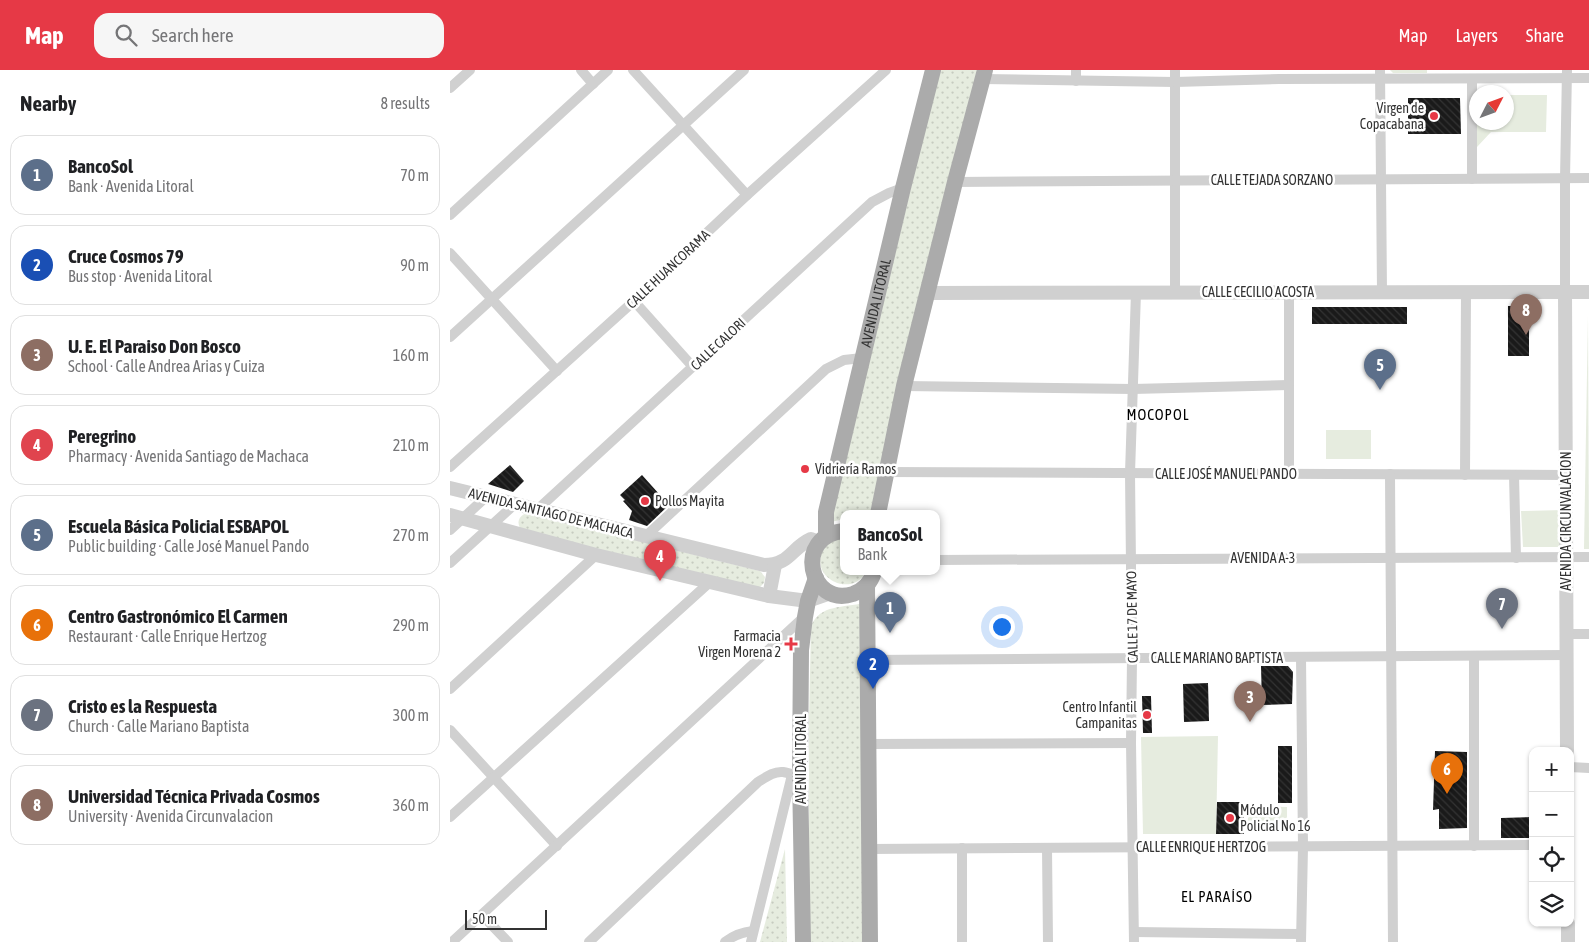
<!DOCTYPE html>
<meta charset="utf-8">
<style>
:root{--surface:#fff;--page:#f6f6f6;--text:#202124;--muted:#757577;--line:#e0e0e0;--accent:#e63946}
body{margin:0;font-family:"Asap Condensed",sans-serif;background:var(--page);color:var(--text)}
.controls{position:absolute;right:15px;bottom:15px;display:grid;overflow:hidden;border-radius:10px;box-shadow:0 1px 4px #0004}
.controls button{width:45px;height:45px;display:grid;place-items:center;padding:0;border:0;border-bottom:1px solid var(--line);background:var(--surface);color:var(--text);font:25px sans-serif}
.compass{position:absolute;left:1019px;top:15px;width:45px;height:45px;border-radius:50%;background:var(--surface);box-shadow:0 1px 4px #0004;rotate:48deg}
.scale{position:absolute;left:15px;bottom:12px;width:82px;box-sizing:border-box;padding-left:5px;border:2px solid #333;border-top:0;font-size:14px;line-height:18px;white-space:nowrap;color:#333;-webkit-text-stroke:4px #fff;paint-order:stroke}
.you{position:absolute;left:551px;top:556px;width:18px;height:18px;margin:-12px;border:4px solid #fff;border-radius:50%;background:#1a73e8;box-shadow:0 0 0 8px #1a73e833}
.badge{display:grid;place-items:center;width:32px;height:32px;border-radius:50%;background:var(--accent);color:#fff;font-size:16px;font-weight:700}
.pin{position:absolute;translate:-50% -41px;filter:drop-shadow(0 1px 2px #0008)}
.pin::after{content:'';position:absolute;top:26px;width:18px;height:15px;background:inherit;clip-path:polygon(0 0,100% 0,50% 100%)}
.popup{position:absolute;left:390px;top:440px;width:100px;height:65px;box-sizing:border-box;display:grid;place-content:center;border-radius:10px;background:var(--surface);filter:drop-shadow(0 1px 4px #0005);font-size:16px;white-space:nowrap;color:var(--muted)}
.popup b{font-size:19px;color:var(--text)}
.popup::after{content:'';position:absolute;left:50%;top:100%;margin-left:-10px;border:10px solid transparent;border-top-color:var(--surface)}
.list{margin:0;padding:0;list-style:none}
h2{display:flex;justify-content:space-between;align-items:center;height:65px;margin:0;padding:0 20px;font-size:21px}
h2 small{font-size:16px;font-weight:400;color:var(--muted)}
.list li{display:grid;grid-template-columns:32px 1fr auto;gap:15px;align-items:center;box-sizing:border-box;height:80px;margin:0 10px 10px;padding:0 10px;border:1px solid var(--line);border-radius:15px}
.list b{display:block;font-size:19px;white-space:nowrap}
.list p{margin:0;font-size:16px;white-space:nowrap;color:var(--muted)}
.list em{font-size:16px;font-style:normal;color:var(--muted)}
.icon{flex:none;width:28px;height:28px;fill:none;stroke:currentColor;stroke-width:2;stroke-linecap:round;stroke-linejoin:round}
.map{position:relative;flex:none;width:1139px;height:872px;overflow:hidden}
header{display:flex;align-items:center;gap:30px;box-sizing:border-box;height:70px;padding:0 25px;background:var(--accent);color:#fff}
header strong{font-size:24px}
nav{display:flex;gap:28px;margin-inline-start:auto;font-size:18px}
.search{width:350px;height:45px;background:var(--page);display:flex;align-items:center;gap:12px;box-sizing:border-box;padding:0 18px;border-radius:15px;color:var(--muted);font-size:19px}
main{display:flex}
aside{flex:1;background:var(--surface)}
.map>svg:first-child{display:block}
.grass{fill:url(#grass-dots)}
.park{fill:#e6ecdf}
.building{fill:url(#building-back-hatch)}
.lines{fill:none;stroke-linecap:round;stroke-linejoin:round}
.minor{stroke:#d0d0d0;stroke-width:10}
.tertiary{stroke:#d0d0d0;stroke-width:14}
.primary{stroke:#ababab;stroke-width:16}
.poi-dot{fill:#e63946;stroke:#fff;stroke-width:2}
.labels{text-anchor:middle;stroke-width:5;stroke-linejoin:round;paint-order:stroke}
.poi-label{font-size:14px;fill:#333;stroke:#fff;text-anchor:end}
.street-label{font-size:14px;fill:#333;stroke:#fff}
.neighbourhood-label{font-size:15px;letter-spacing:1px;fill:#000;stroke:#fff}
</style>
<header>
<strong>Map</strong>
<div class="search"><svg class="icon" aria-label="search" viewBox="0 0 24 24"><circle cx="10" cy="10" r="6"/><path d="M15 15l6 6"/></svg>Search here</div>
<nav><a>Map</a><a>Layers</a><a>Share</a></nav>
</header>
<main>
<aside>
<h2>Nearby<small>8 results</small></h2>
<ul class="list">
<li><span class="badge" style="background:#5c6f8a">1</span><div><b>BancoSol</b><p>Bank · Avenida Litoral</p></div><em>70 m</em></li>
<li><span class="badge" style="background:#1a4fb4">2</span><div><b>Cruce Cosmos 79</b><p>Bus stop · Avenida Litoral</p></div><em>90 m</em></li>
<li><span class="badge" style="background:#8d6e63">3</span><div><b>U. E. El Paraiso Don Bosco</b><p>School · Calle Andrea Arias y Cuiza</p></div><em>160 m</em></li>
<li><span class="badge" style="background:#e0444e">4</span><div><b>Peregrino</b><p>Pharmacy · Avenida Santiago de Machaca</p></div><em>210 m</em></li>
<li><span class="badge" style="background:#5c6f8a">5</span><div><b>Escuela Básica Policial ESBAPOL</b><p>Public building · Calle José Manuel Pando</p></div><em>270 m</em></li>
<li><span class="badge" style="background:#e8710a">6</span><div><b>Centro Gastronómico El Carmen</b><p>Restaurant · Calle Enrique Hertzog</p></div><em>290 m</em></li>
<li><span class="badge" style="background:#6b7280">7</span><div><b>Cristo es la Respuesta</b><p>Church · Calle Mariano Baptista</p></div><em>300 m</em></li>
<li><span class="badge" style="background:#8d6e63">8</span><div><b>Universidad Técnica Privada Cosmos</b><p>University · Avenida Circunvalacion</p></div><em>360 m</em></li>
</ul>
</aside>
<div class="map">
<svg width="1139" height="872" viewBox="0 0 1139 872">
<defs>
<pattern id="grass-dots" width="8" height="8" patternUnits="userSpaceOnUse" patternTransform="scale(1.25)"><rect width="8" height="8" fill="#e6ecdf"/><path d="M2 2h.1M6 6h.1" fill="none" stroke="#c6cbc0" stroke-width="1.8" stroke-linecap="round"/></pattern>
<pattern id="building-back-hatch" width="6" height="6" patternUnits="userSpaceOnUse" patternTransform="scale(1.25)"><rect width="6" height="6" fill="#1a1a1a"/><path d="M-1 5l2 2M0 0l6 6M5-1l2 2" fill="none" stroke="#333"/></pattern>
</defs>
<rect width="100%" height="100%" fill="#fff"/>
<!-- grass -->
<g class="grass">
<polygon points="489,0 528,0 450,311 420,444 394,444 394,449 381,452"/>
<path d="M 76,443 L 310,501 L 315,507 L 314,513 L 309,518 L 72,461 C 66,453 68,447 76,443 Z"/>
<path d="M 394,467 L 394,502 L 416,502 C 402,528 361,509 372,482 C 374,479 376,475 379,473 C 383,470 389,469 394,467 Z"/>
<path d="M 414,533 L 416,872 L 359,872 L 359,648 L 361,556 C 370,534 394,538 414,533 Z"/>
<polygon points="335,779 337,872 310,872"/>
</g>
<!-- park -->
<g class="park">
<polygon points="940,0 977,0 977,3 943,3"/>
<polygon points="1057,25 1097,25 1096,62 1041,62 1027,77 1026,52 1056,52"/>
<polygon points="1138,245 1139,479 1134,479"/>
<rect x="876" y="360" width="45" height="29"/>
<polygon points="1114,440 1116,477 1073,477 1071,441"/>
<polygon points="768,666 766,764 693,764 691,667"/>
<polygon points="798,736 837,737 837,760 798,759"/>
</g>
<!-- building -->
<g class="building">
<polygon points="958,28 1010,28 1011,64 958,64"/>
<rect x="1058" y="236" width="21" height="50"/>
<rect x="862" y="237" width="95" height="17"/>
<polygon points="60,395 74,411 63,422 38,414"/>
<polygon points="192,405 219,435 197,456 179,450 182,441 173,431 175,430 170,425"/>
<polygon points="811,596 838,596 843,602 842,634 812,635"/>
<polygon points="758,613 759,651 734,652 733,614"/>
<polygon points="692,626 701,626 702,663 693,663"/>
<rect x="828" y="676" width="14" height="57"/>
<polygon points="985,681 1017,682 1017,758 989,759 989,739 983,740"/>
<polygon points="767,732 794,732 794,764 766,764"/>
<polygon points="1083,747 1083,768 1051,768 1051,748"/>
</g>
<g class="lines">
<!-- minor -->
<g class="minor">
<polyline points="131,0 143,14"/>
<polyline points="183,0 297,125"/>
<polyline points="626,0 626,11"/>
<polyline points="725,0 725,222"/>
<polyline points="930,0 932,222"/>
<polyline points="533,9 725,12 829,9 1139,8"/>
<polyline points="1022,9 1022,109"/>
<polyline points="0,18 20,0"/>
<polyline points="505,112 1139,108"/>
<polyline points="0,145 158,0"/>
<polyline points="0,183 107,301"/>
<polyline points="839,222 839,404"/>
<polyline points="1115,222 1115,109 1117,0"/>
<polyline points="184,231 243,297"/>
<polyline points="0,267 294,0"/>
<polyline points="454,316 683,319 839,315"/>
<polyline points="0,397 184,231 297,125 436,0"/>
<polyline points="435,402 1116,405"/>
<polyline points="940,404 943,872"/>
<polyline points="1015,405 1016,222"/>
<polyline points="1064,405 1066,488"/>
<polyline points="88,439 422,132 439,123 453,118"/>
<polyline points="0,460 36,427"/>
<polyline points="196,466 376,299 394,290 412,288"/>
<polyline points="486,490 1139,487"/>
<polyline points="0,493 65,434"/>
<polyline points="1117,564 1139,564"/>
<polyline points="851,587 853,777 851,872"/>
<polyline points="418,590 1117,585"/>
<polyline points="0,619 146,485"/>
<polyline points="0,660 107,776"/>
<polyline points="418,674 681,673"/>
<polyline points="1120,697 1139,698"/>
<polyline points="0,747 260,512"/>
<polyline points="1024,776 1024,586"/>
<polyline points="597,778 598,872"/>
<polyline points="419,779 1083,775"/>
<polyline points="32,845 58,872"/>
<polyline points="684,862 851,864"/>
<polyline points="2,872 354,547"/>
<path d="M 139,872 L 308,712 C 316,707 324,701 333,702 C 339,703 344,705 350,705"/>
<path d="M 275,872 C 284,865 293,862 303,861"/>
<polyline points="301,872 342,705"/>
<polyline points="512,872 512,778"/>
<polyline points="684,872 681,673 682,588 680,403 686,222"/>
</g>
<!-- tertiary -->
<g class="tertiary">
<polyline points="1115,222 1117,681"/>
<polyline points="478,223 1139,222"/>
<path d="M 0,418 L 314,495 C 340,495 341,478 361,469 L 369,472"/>
<polyline points="0,445 146,485 319,526 358,531 381,523"/>
<polyline points="319,526 325,495"/>
<polyline points="1118,853 1118,872"/>
</g>
<!-- primary -->
<g class="primary">
<polyline points="428,444 454,316 505,112 535,0"/>
<path d="M 394,461 C 343,465 359,538 403,524 C 414,520 421,512 424,502"/>
<path id="s1" d="M 376,466 L 376,442 L 453,118 L 483,0"/>
<polyline points="417,515 420,872"/>
<polyline points="353,872 350,705 351,580 355,547 358,531 366,508"/>
</g>
</g>
<!-- markers -->
<g class="poi-dot">
<circle cx="984" cy="46" r="5"/>
<circle cx="355" cy="399" r="5"/>
<circle cx="195" cy="431" r="5"/>
<path d="M338.5 566.5h5v5h5v5h-5v5h-5v-5h-5v-5h5z"/>
<circle cx="697" cy="645" r="5"/>
<circle cx="780" cy="748" r="5"/>
</g>
<g class="labels">
<!-- poi labels -->
<g class="poi-label">
<text x="974" y="43">Virgen de<tspan x="974" dy="16">Copacabana</tspan></text>
<text x="365" y="404" text-anchor="start">Vidriería Ramos</text>
<text x="205" y="436" text-anchor="start">Pollos Mayita</text>
<text x="331" y="571">Farmacia<tspan x="331" dy="16">Virgen Morena 2</tspan></text>
<text x="687" y="642">Centro Infantil<tspan x="687" dy="16">Campanitas</tspan></text>
<text x="790" y="745" text-anchor="start">Módulo<tspan x="790" dy="16">Policial No 16</tspan></text>
</g>
<!-- street labels -->
<g class="street-label">
<text x="822" y="115">CALLE TEJADA SORZANO</text>
<text transform="translate(218 199) rotate(-43)" y="5">CALLE HUANCORAMA</text>
<text x="808" y="227">CALLE CECILIO ACOSTA</text>
<text dy="5" stroke="none"><textPath href="#s1" startOffset="239">AVENIDA LITORAL</textPath></text>
<text transform="translate(268 274) rotate(-43)" y="5">CALLE CALORI</text>
<text x="776" y="409">CALLE JOSÉ MANUEL PANDO</text>
<text transform="translate(101 443) rotate(14)" y="5">AVENIDA SANTIAGO DE MACHACA</text>
<text transform="translate(1116 451) rotate(-90)" y="5">AVENIDA CIRCUNVALACION</text>
<text x="813" y="493">AVENIDA A-3</text>
<text transform="translate(682 547) rotate(-91)" y="5">CALLE 17 DE MAYO</text>
<text x="767" y="593">CALLE MARIANO BAPTISTA</text>
<text transform="translate(351 689) rotate(-90)" y="5">AVENIDA LITORAL</text>
<text x="751" y="782">CALLE ENRIQUE HERTZOG</text>
</g>
<!-- neighbourhood labels -->
<g class="neighbourhood-label">
<text x="708" y="350">MOCOPOL</text>
<text x="767" y="832">EL PARAÍSO</text>
</g>
</g>
</svg>
<div class="controls">
<button>+</button>
<button>−</button>
<button><svg class="icon" aria-label="locate" viewBox="0 0 24 24"><circle cx="12" cy="12" r="6"/><path d="M12 2v4M12 18v4M2 12h4M18 12h4"/></svg></button>
<button><svg class="icon" aria-label="layers" viewBox="0 0 24 24"><path d="M12 4l9 5-9 5-9-5zM3 14l9 5 9-5"/></svg></button>
</div>
<svg class="compass" viewBox="-18 -18 36 36"><path d="M0-13l5 13h-10z" fill="#e53935"/><path d="M0 13l5-13h-10z" fill="#757577"/></svg>
<div class="scale">50 m</div>
<div class="you"></div>
<div class="pin badge" style="left:440px;top:563px;background:#5c6f8a">1</div>
<div class="popup"><b>BancoSol</b>Bank</div>
<div class="pin badge" style="left:423px;top:619px;background:#1a4fb4">2</div>
<div class="pin badge" style="left:800px;top:652px;background:#8d6e63">3</div>
<div class="pin badge" style="left:210px;top:511px;background:#e0444e">4</div>
<div class="pin badge" style="left:930px;top:320px;background:#5c6f8a">5</div>
<div class="pin badge" style="left:997px;top:724px;background:#e8710a">6</div>
<div class="pin badge" style="left:1052px;top:559px;background:#6b7280">7</div>
<div class="pin badge" style="left:1076px;top:265px;background:#8d6e63">8</div>
</div>
</main>
